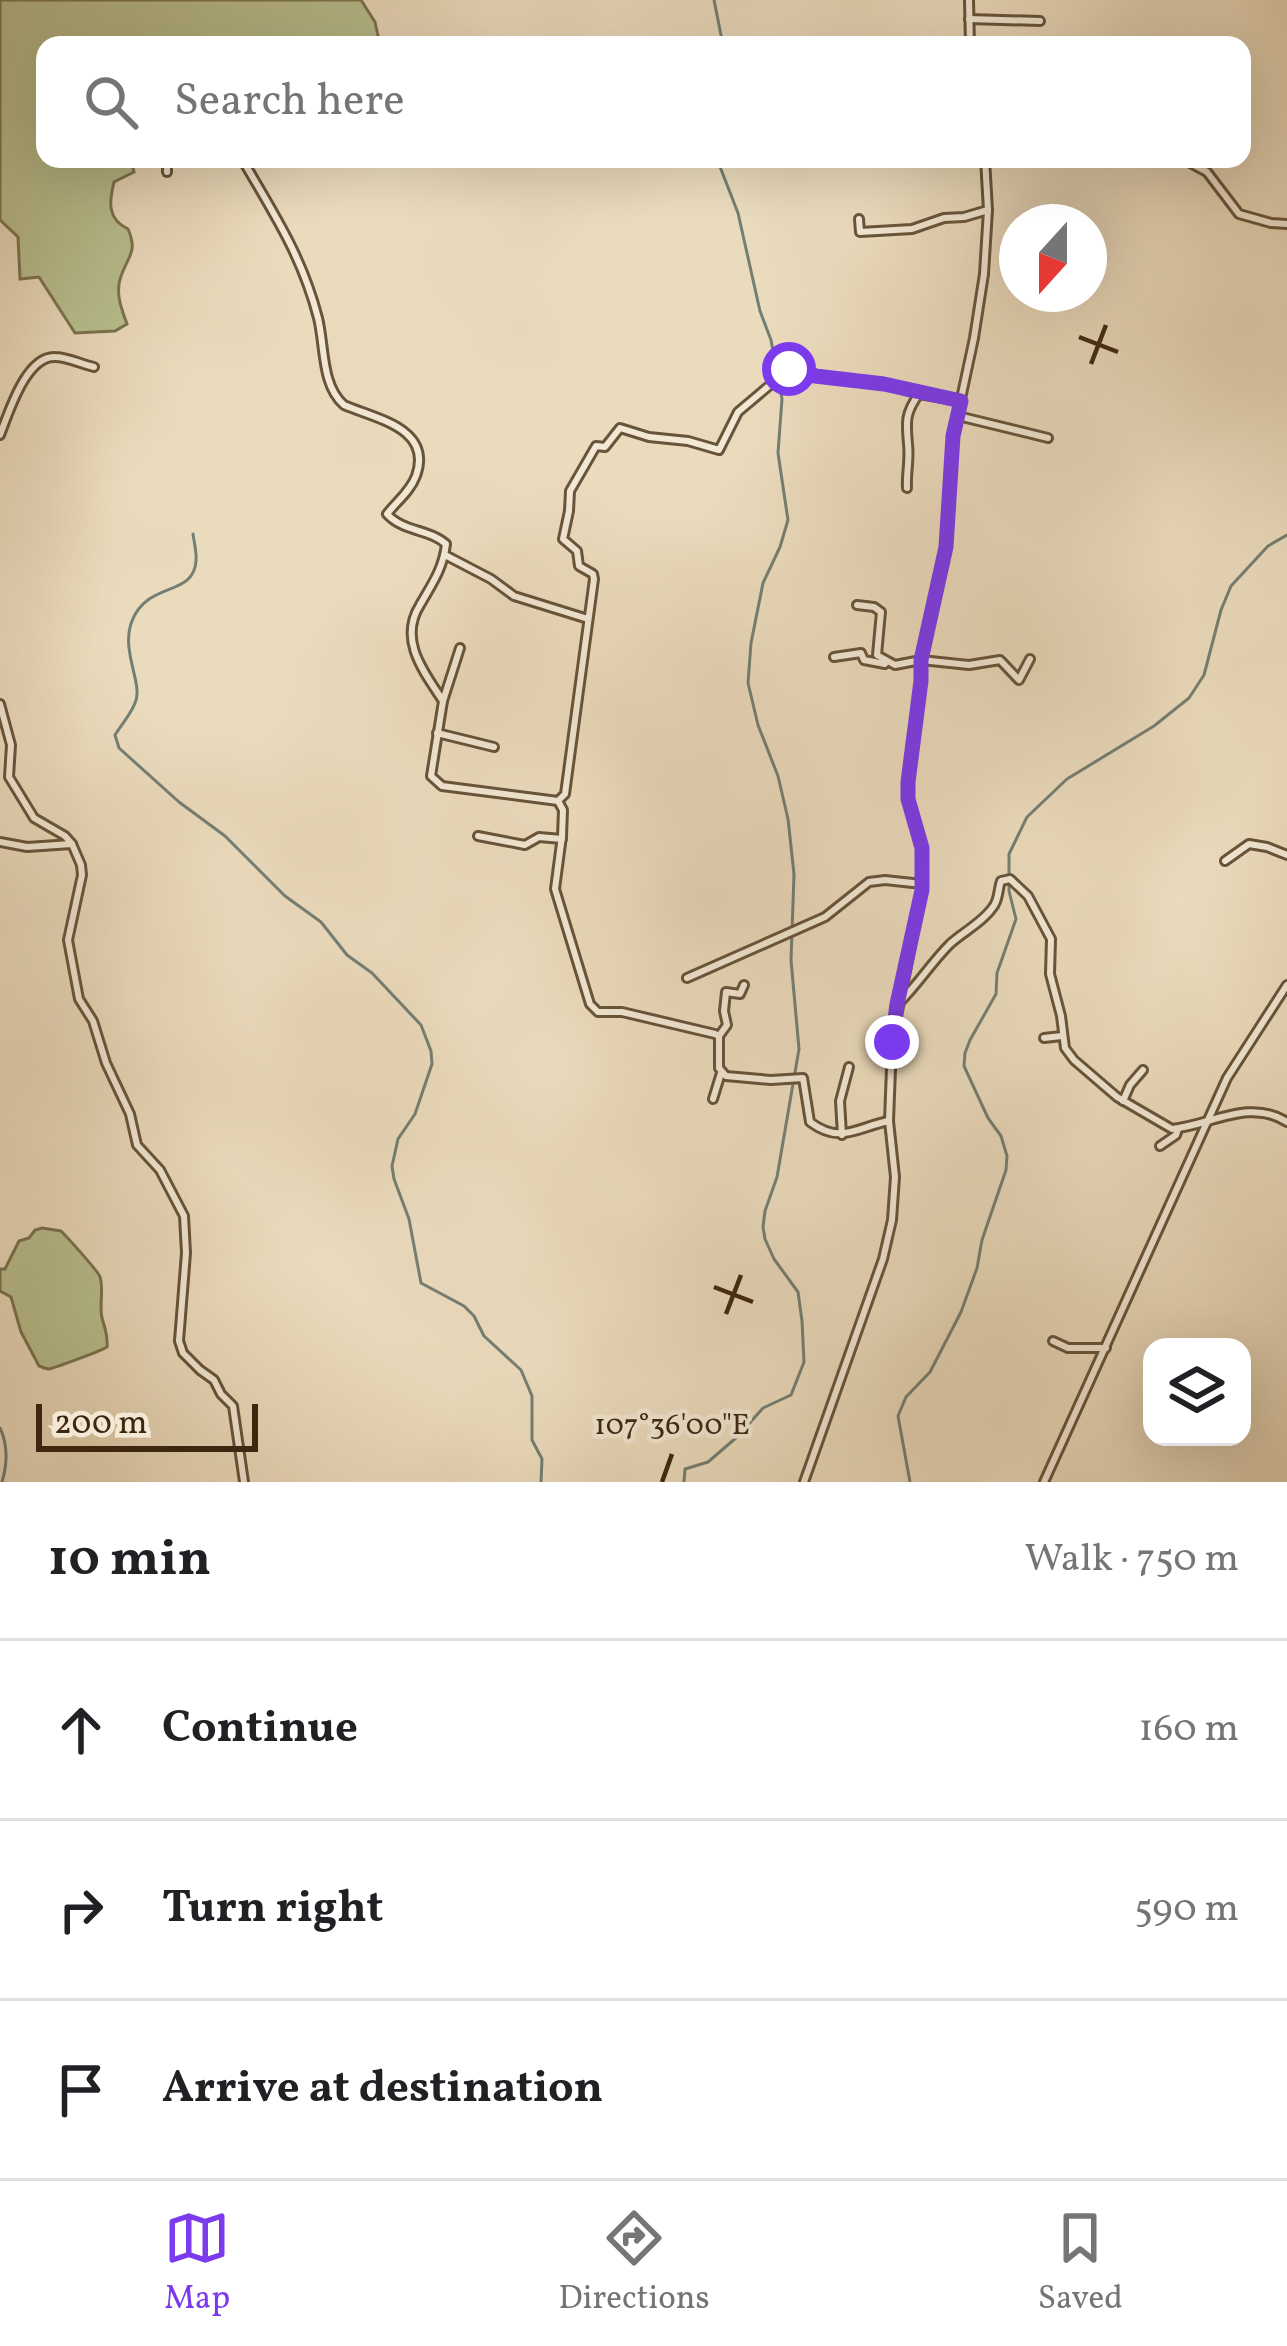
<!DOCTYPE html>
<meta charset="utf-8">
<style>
:root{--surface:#fff;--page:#f2f2f2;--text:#202124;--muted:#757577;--line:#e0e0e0;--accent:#7c3aed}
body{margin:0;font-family:Vollkorn,serif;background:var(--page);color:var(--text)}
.controls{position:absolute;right:36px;bottom:36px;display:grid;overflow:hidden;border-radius:24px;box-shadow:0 12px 48px #0002}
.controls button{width:108px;height:108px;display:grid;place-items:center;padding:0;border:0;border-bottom:3px solid var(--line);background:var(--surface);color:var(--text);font:60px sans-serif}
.compass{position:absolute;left:999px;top:204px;width:108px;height:108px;border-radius:50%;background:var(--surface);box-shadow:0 12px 48px #0002;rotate:201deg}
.scale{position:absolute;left:36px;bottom:30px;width:222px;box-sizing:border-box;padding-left:12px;border:6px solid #3d270f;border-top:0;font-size:33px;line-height:42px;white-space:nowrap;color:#3d270f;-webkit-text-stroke:9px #f2e8d4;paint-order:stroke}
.stop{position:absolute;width:36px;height:36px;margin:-27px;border:9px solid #7c3aed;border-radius:50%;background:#fff}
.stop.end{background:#7c3aed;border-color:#fff;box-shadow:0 3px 12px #0008}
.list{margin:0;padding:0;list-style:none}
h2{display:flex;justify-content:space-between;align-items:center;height:156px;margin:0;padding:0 48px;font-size:51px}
h2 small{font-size:39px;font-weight:400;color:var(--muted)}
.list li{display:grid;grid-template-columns:78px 1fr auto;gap:36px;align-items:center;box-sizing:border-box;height:180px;padding:0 48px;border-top:3px solid var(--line)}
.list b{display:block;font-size:45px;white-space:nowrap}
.list em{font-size:39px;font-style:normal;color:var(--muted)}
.icon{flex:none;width:66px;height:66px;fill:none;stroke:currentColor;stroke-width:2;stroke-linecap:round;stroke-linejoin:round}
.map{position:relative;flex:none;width:1287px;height:1482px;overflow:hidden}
.search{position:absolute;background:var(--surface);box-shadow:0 12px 48px #0002;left:36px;right:36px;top:36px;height:132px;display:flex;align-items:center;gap:30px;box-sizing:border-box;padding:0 42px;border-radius:24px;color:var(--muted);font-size:45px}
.sheet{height:696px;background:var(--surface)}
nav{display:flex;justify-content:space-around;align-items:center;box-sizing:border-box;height:168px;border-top:3px solid var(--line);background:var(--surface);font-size:33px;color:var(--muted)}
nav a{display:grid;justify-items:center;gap:6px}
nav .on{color:var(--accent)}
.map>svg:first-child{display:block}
.green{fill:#b9c090;stroke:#7b7450;stroke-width:3}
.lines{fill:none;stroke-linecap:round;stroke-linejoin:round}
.stream{stroke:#747f74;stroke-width:3}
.minor-casing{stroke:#68543a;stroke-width:12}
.minor{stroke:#f2e8d4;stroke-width:6}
.route{stroke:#7c3aed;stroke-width:15}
.ticks{fill:none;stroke:#3d270f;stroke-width:4.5}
.ticks-label{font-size:30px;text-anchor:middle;fill:#3d270f;stroke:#f2e8d4;stroke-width:9;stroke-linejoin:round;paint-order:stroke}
</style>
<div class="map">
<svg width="1287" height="1482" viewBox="0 0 1287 1482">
<rect width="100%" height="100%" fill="#ebdbbd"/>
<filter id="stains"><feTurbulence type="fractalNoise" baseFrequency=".00167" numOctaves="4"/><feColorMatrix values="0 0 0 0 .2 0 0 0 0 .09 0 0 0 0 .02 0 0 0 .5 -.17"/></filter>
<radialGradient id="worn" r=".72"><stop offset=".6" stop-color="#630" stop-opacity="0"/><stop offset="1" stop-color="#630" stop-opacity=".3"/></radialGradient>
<!-- green -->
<g class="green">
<path d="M 0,0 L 361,0 L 375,22 L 380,45 L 45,45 L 45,159 L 131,159 L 134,172 L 114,182 C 109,202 107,219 128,229 C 138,252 128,256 121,276 C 115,292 121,308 127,324 L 115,331 L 75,333 L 39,277 L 20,279 L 18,237 L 0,220 Z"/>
<path d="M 42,1228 L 61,1231 C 67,1237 99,1272 100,1277 C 104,1289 99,1305 102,1318 C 105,1329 108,1335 107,1347 C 101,1351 54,1368 49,1369 C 46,1369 42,1367 39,1366 L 21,1332 L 11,1297 L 0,1291 L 0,1269 L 5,1269 L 19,1241 L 29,1238 L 35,1230 Z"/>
</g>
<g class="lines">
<!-- stream -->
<g class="stream">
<polyline points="714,0 723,45"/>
<path d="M 193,534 C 194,542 197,553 196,561 C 194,597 147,581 132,621 C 120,651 144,684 135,703 C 131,714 121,725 115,735 L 119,748 L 179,802 L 225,836 L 285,896 L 321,922 L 347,955 L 372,973 L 421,1025 L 431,1051 L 432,1064 L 415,1114 L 398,1139 L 392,1166 L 394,1179 L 409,1219 L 421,1283 L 464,1306 L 474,1316 L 484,1336 L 521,1370 L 532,1396 L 532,1440 L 542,1459 L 541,1482"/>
<path d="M 0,1428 C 8,1445 7,1465 2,1482"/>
<polyline points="684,1482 685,1469 708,1462 737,1437 763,1408 791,1395 804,1362 802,1321 798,1292 774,1259 765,1239 763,1227 765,1211 777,1177 799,1049 791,960 794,874 788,819 778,776 758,725 748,683 751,643 763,583 780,547 788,520 778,453 782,399 771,340 760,311 738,213 717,159"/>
<polyline points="910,1482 898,1416 906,1397 930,1372 961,1312 977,1268 982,1240 1006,1170 1007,1156 1001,1136 988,1118 964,1066 965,1053 970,1040 996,994 997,973 1016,919 1009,891 1009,854 1027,817 1067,779 1154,726 1189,698 1204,675 1221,610 1231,586 1268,546 1287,535"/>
</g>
<!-- minor casing -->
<g class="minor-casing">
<g id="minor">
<polyline points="969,0 970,45"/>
<polyline points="969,19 1040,21"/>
<path d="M 242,159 C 274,214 302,256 318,318 C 325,346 321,385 344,405 C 376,419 433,428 416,476 C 410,492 396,502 387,514 C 403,532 430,529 446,544 C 443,569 432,584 420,605 C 398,640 424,672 443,701 L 431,776 L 442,786 L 558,801"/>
<polyline points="1183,159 1207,172 1239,214 1271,223 1287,224"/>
<polyline points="167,172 167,159"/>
<polyline points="859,219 860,232 912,229 944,218 964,217 988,210"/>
<polyline points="958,416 1048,438"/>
<path d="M 0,435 C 9,412 26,356 55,357 C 67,357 81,364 94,367"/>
<path d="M 907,488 C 906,474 910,459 908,444 C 906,422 905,413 919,394 L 961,401"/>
<polyline points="445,555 491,579 514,596 588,619"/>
<polyline points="857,605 874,607 881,612 877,655 895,665 921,660 969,665 1000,660 1019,680 1030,659"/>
<polyline points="834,657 861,653 864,660 885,664"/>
<polyline points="443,701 460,648"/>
<polyline points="0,704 11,745 9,777 34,818 65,836 72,844 81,865 82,875 68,940 79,999 93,1021 106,1063 130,1114 137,1145 160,1170 184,1216 186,1253 179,1341 183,1353 200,1370 214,1380 221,1394 233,1406 244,1482"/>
<polyline points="437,733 494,747"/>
<polyline points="478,836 525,845 539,837 562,839"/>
<polyline points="0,842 27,847 72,844"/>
<polyline points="1225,861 1249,844 1267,847 1287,855"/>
<polyline points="687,978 825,917 869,882 885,880 922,884"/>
<path d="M 900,1002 C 918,984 932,962 950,944 C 963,932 983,922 993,907 C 999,900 998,889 1001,881 L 1010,879 L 1028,896 L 1051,939 L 1050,974 L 1061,1016 L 1065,1048 L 1074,1060 L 1117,1097 L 1172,1129 C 1211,1125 1250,1098 1287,1122"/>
<polyline points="719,1036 727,1025 724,1011 726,992 740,994 744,985"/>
<polyline points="1044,1038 1062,1036"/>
<polyline points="713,1099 721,1073"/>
<polyline points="1123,1101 1130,1085 1143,1070"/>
<path d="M 889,1121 C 857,1127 841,1145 810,1122 L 803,1078 L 771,1080 L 726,1076 L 719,1068 L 719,1036 L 715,1034 L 622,1012 L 598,1012 L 590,1004 L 555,889 L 562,836 L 563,810 L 558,801 L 565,794 L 594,579 L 593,574 L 579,566 L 577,551 L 563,539 L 569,511 L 570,491 L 596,446 L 605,447 L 620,428 L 649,437 L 688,441 L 719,450 L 738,412 L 789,369 L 798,366 L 815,375 L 884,384 L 919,394"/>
<polyline points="842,1135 840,1101 849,1067"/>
<polyline points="1160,1146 1176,1135 1178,1129"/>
<polyline points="1053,1341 1068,1348 1106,1348"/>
<polyline points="804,1482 883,1259 892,1220 895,1177 889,1121 892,1042 922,890 922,847 908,799 911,751 921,681 921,660 946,547 953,436 974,338 984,274 988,210 985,159"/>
<polyline points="1044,1482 1227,1078 1287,985"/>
</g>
</g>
<!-- minor -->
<use href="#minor" class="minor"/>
</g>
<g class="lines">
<!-- route -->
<polyline class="route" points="789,369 798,366 815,376 884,384 961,401 953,436 946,547 921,660 921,681 908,782 908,799 922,848 922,890 897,1004 892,1042"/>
</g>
<!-- ticks -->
<path class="ticks" d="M 1079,337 L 1118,352M 1091,364 L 1106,325M 714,1287 L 753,1302M 726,1314 L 741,1275M 662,1482 L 672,1454"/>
<g class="ticks-label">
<text x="672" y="1434">107°36'00"E</text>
</g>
<rect width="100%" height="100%" filter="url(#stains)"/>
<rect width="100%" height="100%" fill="url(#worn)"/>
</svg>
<div class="controls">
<button><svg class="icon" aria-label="layers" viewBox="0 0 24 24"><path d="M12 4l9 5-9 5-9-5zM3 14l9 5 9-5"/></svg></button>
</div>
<svg class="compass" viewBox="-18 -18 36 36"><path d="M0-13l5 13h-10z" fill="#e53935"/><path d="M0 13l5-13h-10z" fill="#757577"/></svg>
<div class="scale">200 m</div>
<div class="stop" style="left:789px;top:369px"></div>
<div class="stop end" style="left:892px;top:1042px"></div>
<div class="search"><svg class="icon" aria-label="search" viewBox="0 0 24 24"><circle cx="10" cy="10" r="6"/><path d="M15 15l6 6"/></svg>Search here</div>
</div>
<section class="sheet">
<h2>10 min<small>Walk · 750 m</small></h2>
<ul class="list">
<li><svg class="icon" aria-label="ahead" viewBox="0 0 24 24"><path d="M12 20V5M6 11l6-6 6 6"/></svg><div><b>Continue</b></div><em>160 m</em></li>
<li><svg class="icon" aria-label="right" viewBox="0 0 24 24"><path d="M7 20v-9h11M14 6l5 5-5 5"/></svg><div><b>Turn right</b></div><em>590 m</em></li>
<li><svg class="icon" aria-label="arrive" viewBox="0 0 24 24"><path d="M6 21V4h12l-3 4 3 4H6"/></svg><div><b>Arrive at destination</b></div></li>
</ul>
</section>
<nav>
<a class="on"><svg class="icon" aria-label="map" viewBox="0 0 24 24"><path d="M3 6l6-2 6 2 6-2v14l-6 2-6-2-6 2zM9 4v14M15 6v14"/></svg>Map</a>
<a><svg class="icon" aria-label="directions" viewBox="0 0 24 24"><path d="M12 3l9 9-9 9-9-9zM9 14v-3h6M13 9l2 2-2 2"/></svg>Directions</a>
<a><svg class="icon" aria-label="saved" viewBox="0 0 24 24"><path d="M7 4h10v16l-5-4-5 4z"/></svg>Saved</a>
</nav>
